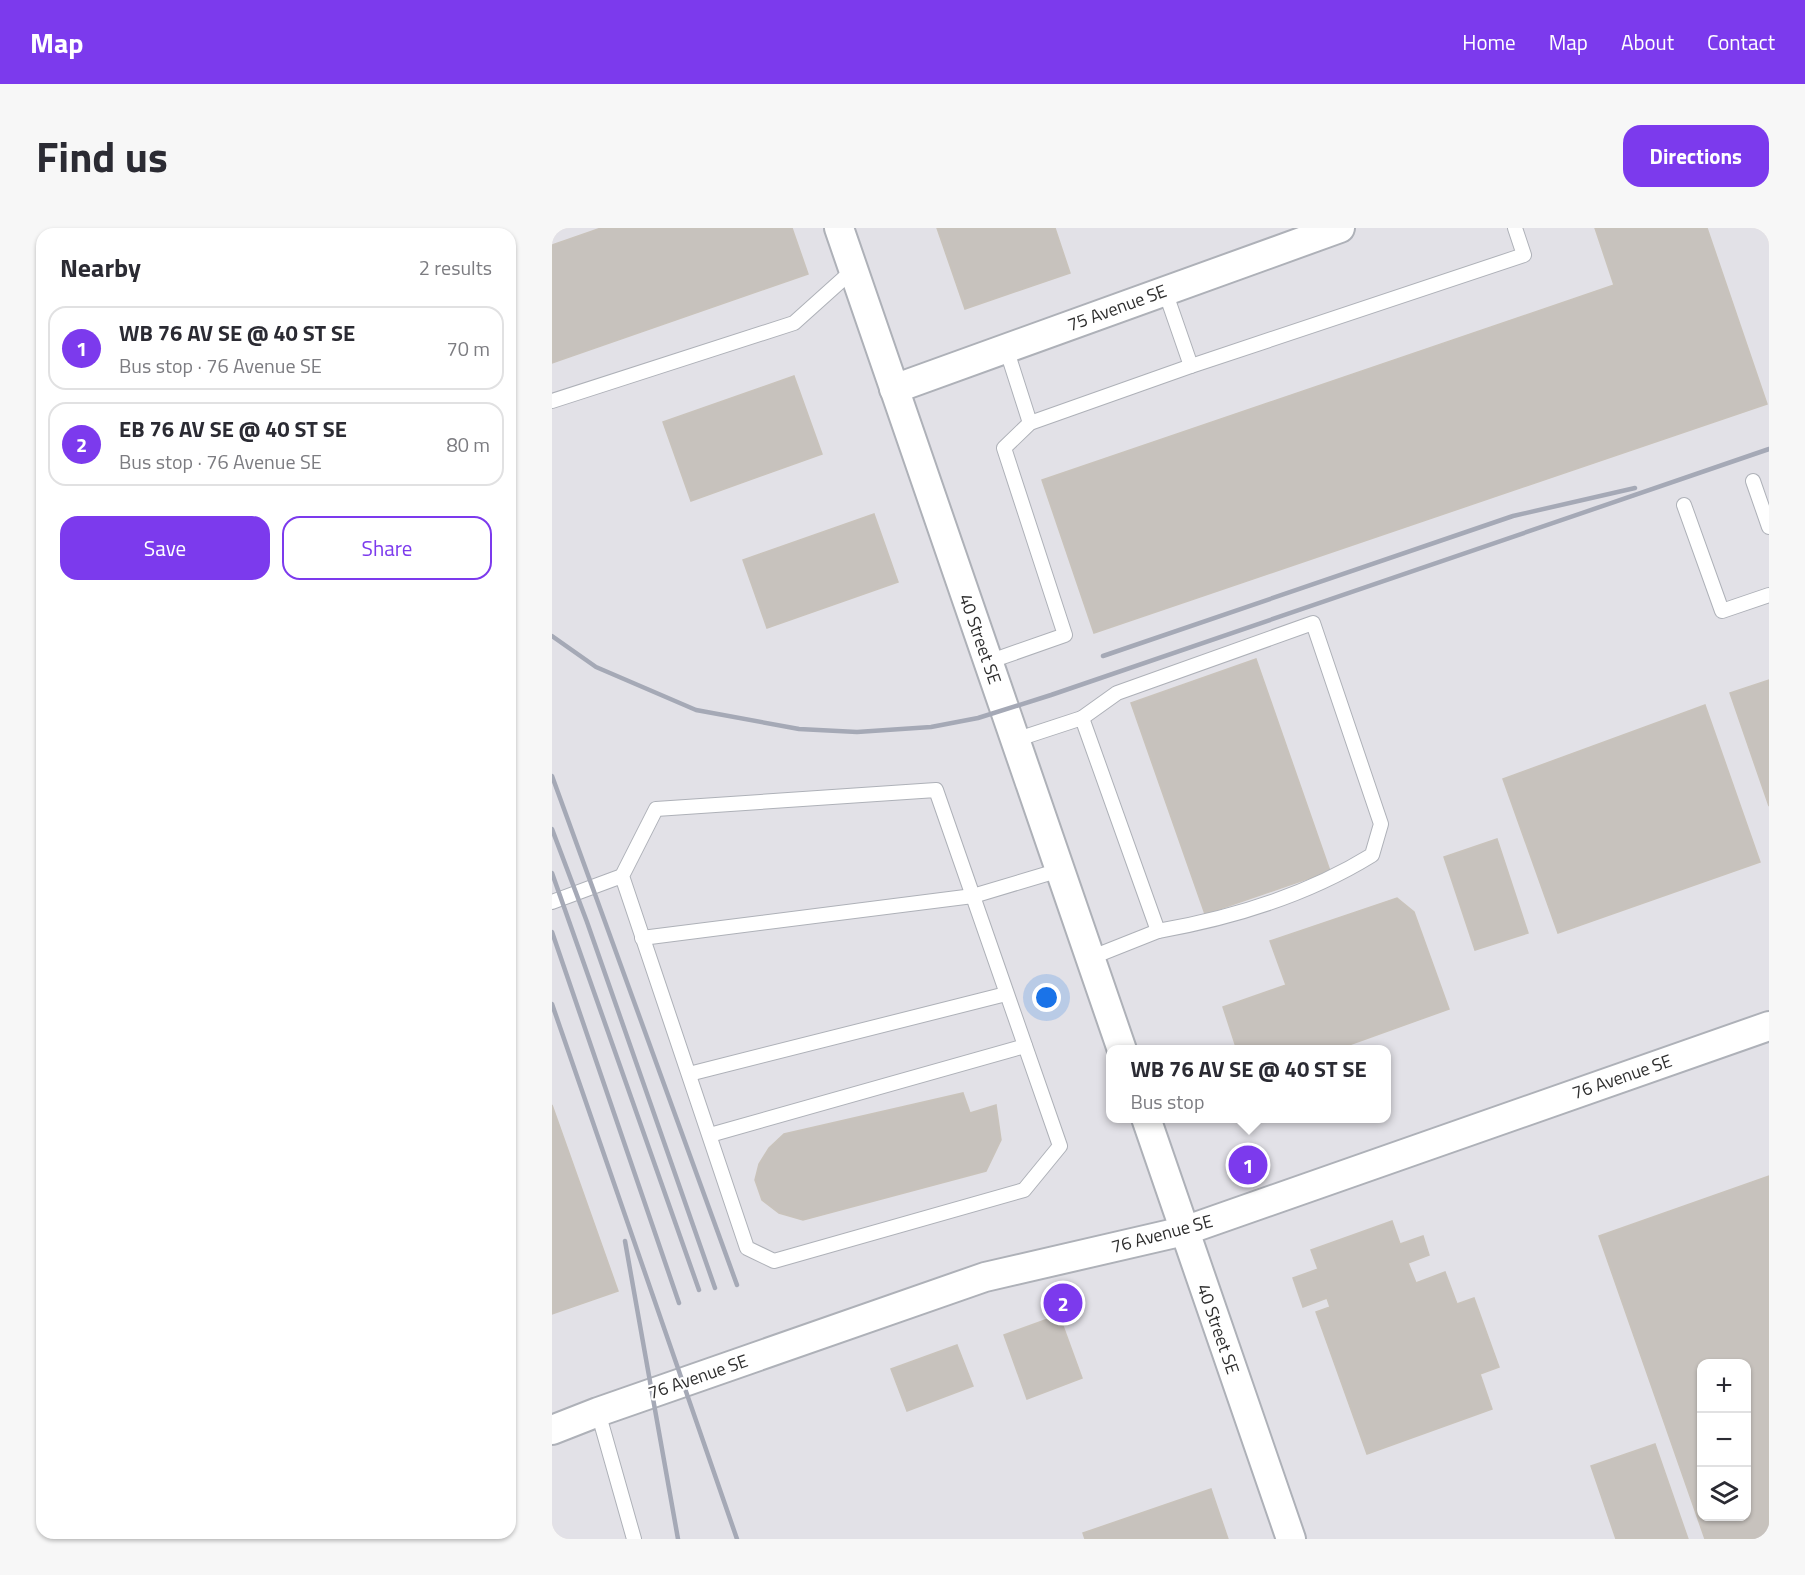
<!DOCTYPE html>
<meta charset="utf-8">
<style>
:root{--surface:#fff;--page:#f7f7f7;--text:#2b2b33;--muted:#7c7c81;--line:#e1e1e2;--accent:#7c3aed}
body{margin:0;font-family:"Titillium Web",sans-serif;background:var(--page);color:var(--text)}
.controls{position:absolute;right:18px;bottom:18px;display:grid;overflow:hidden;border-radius:12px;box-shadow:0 2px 4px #0004}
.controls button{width:54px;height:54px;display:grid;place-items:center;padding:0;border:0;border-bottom:2px solid var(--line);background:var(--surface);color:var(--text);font:30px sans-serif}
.you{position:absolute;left:495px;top:770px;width:21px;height:21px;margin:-15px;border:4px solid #fff;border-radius:50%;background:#1a73e8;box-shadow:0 0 0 9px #1a73e833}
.badge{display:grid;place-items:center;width:39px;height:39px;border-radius:50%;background:var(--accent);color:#fff;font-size:20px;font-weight:700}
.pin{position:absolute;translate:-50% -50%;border:3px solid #fff;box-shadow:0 2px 6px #0006}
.popup{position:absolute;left:554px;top:817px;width:285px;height:78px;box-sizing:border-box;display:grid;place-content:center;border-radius:12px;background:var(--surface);filter:drop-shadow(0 2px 4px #0005);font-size:20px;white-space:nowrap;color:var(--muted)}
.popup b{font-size:22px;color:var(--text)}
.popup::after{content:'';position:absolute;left:50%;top:100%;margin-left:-12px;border:12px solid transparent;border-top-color:var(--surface)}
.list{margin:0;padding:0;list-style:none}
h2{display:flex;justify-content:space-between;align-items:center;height:78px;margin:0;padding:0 24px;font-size:26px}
h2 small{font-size:20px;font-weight:400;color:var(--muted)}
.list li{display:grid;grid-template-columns:39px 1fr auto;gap:18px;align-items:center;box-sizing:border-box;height:84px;margin:0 12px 12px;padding:0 12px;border:2px solid var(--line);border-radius:18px}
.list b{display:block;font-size:22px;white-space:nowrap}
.list p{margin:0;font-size:20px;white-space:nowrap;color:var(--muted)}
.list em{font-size:20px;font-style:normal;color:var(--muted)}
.actions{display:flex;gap:12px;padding:18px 24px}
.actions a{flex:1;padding:14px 0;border:2px solid var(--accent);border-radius:18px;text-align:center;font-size:21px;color:var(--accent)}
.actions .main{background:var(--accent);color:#fff}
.icon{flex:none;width:33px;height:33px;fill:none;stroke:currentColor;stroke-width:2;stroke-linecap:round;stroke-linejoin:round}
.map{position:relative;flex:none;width:1217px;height:1311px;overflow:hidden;border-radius:18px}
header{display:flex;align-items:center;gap:36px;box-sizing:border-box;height:84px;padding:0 30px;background:var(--accent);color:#fff}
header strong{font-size:28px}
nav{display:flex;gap:33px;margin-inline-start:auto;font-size:21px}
.intro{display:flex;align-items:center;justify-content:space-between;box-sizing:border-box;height:144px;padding:0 36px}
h1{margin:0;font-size:42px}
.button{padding:15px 27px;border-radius:18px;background:var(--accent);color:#fff;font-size:21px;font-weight:700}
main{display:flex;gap:36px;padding:0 36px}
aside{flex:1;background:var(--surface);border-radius:18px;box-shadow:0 2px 4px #0004}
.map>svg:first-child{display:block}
.industrial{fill:#e2e1e7;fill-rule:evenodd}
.building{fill:#c7c2bd;stroke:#c9c3bb;stroke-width:1.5;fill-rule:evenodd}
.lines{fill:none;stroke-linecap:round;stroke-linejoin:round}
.service-casing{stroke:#aeb1b8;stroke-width:16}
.minor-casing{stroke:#aeb1b8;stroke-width:32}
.service{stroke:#fff;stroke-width:14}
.minor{stroke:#fff;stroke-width:28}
.rail{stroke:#a5a9b6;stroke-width:4.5}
.labels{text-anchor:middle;stroke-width:4.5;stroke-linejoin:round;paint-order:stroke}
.street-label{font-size:18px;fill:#2e2e2e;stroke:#fff}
</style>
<header>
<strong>Map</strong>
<nav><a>Home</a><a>Map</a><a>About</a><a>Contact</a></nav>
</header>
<div class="intro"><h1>Find us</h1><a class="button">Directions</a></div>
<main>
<aside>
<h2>Nearby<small>2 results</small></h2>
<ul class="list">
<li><span class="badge">1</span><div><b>WB 76 AV SE @ 40 ST SE</b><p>Bus stop · 76 Avenue SE</p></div><em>70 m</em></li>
<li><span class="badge">2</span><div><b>EB 76 AV SE @ 40 ST SE</b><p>Bus stop · 76 Avenue SE</p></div><em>80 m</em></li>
</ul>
<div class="actions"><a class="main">Save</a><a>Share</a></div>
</aside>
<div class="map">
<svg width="1217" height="1311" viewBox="0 0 1217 1311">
<rect width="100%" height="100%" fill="#eee7e2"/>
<!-- industrial -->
<path class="industrial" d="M 0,0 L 1217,0 L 1217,1311 L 0,1311 ZM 558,822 L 834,822 L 834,890 L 558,890 ZM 1150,1136 L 1194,1136 L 1194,1288 L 1150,1288 Z"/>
<!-- building -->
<g class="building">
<polygon points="49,0 240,0 256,46 0,135 0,17"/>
<polygon points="385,0 503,0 518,45 413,81"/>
<polygon points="1043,0 1155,0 1215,176 542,405 490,252 1062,57"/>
<polygon points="242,148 270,226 139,273 111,194"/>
<polygon points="322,286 346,354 215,400 191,332"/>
<polygon points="704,431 778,643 653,686 579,475"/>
<polygon points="1217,452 1217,578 1178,465"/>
<polygon points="1153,477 1208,634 1006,705 951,551"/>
<polygon points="945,611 976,705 923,722 892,629"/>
<polygon points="845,670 862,684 897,781 783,822 685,822 671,779 734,757 718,713"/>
<polygon points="411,865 418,885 444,877 449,912 434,943 251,992 227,985 210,972 203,952 207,936 217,920 232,906"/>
<polygon points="0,877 66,1063 0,1086"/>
<path d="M 1217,948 L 1217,1311 L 1153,1311 L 1047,1008 ZM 1150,1136 L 1194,1136 L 1194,1288 L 1150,1288 Z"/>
<polygon points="840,993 848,1016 871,1008 877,1027 856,1035 864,1055 893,1044 905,1076 922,1070 947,1139 928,1146 940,1181 815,1226 764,1084 778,1079 775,1070 751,1079 741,1050 766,1041 759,1022"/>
<polygon points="507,1087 530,1150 475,1171 452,1107"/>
<polygon points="405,1117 421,1158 355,1183 339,1141"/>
<polygon points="1103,1216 1136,1311 1064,1311 1039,1238"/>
<polygon points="659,1261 676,1311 533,1311 531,1305"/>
</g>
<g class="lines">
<!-- service casing -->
<g class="service-casing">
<g id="service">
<polyline points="613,63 639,138"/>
<polyline points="454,120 478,195"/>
<polyline points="0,173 242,95 301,42"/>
<polyline points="1201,253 1217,299"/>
<polyline points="1132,277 1170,383 1217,367"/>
<polyline points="436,434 513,407 452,220 478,195 639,138 972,27 963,0"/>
<path d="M 530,490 L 565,465 L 761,395 L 829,596 L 820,627 C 757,666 680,690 606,703"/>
<polyline points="463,512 530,490 606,703 538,730"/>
<polyline points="0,674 70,648 104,581 384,562 508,918 472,962 222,1033 195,1020 70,648"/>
<polyline points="90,710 421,668 508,642"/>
<polyline points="137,846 454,766"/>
<polyline points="158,907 473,818"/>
<polyline points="46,1184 82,1311"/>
</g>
</g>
<!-- minor casing -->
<g class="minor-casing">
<g id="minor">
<polyline points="287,0 570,822"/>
<polyline points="342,161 788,0"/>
<polyline points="594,890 739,1311"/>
<polyline points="0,1202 46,1184 433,1049 632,1003 1217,798"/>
</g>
</g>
<!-- service -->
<use href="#service" class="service"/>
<!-- minor -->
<use href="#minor" class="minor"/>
<!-- rail -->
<g class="rail">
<polyline points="0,408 44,439 144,482 247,501 305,504 379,499 426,490 499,467 1217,221"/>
<polyline points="551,428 961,288 1083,260"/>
<polyline points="0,548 185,1057"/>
<polyline points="0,601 35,694 163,1060"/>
<polyline points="0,645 147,1062"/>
<polyline points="0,704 127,1075"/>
<polyline points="0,776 185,1311"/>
<polyline points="73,1013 126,1311"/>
</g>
</g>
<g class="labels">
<!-- street labels -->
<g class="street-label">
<text transform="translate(565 80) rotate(-20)" y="6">75 Avenue SE</text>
<text transform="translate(428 411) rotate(71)" y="6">40 Street SE</text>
<text transform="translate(1070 849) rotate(-19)" y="6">76 Avenue SE</text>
<text transform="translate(610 1006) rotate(-15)" y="6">76 Avenue SE</text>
<text transform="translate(666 1101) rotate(71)" y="6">40 Street SE</text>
<text transform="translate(146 1149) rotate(-19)" y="6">76 Avenue SE</text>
</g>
</g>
</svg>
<div class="controls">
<button>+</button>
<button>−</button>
<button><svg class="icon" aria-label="layers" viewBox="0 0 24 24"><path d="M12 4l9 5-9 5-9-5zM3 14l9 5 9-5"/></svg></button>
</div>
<div class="you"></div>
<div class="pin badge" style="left:696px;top:937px">1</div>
<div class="popup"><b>WB 76 AV SE @ 40 ST SE</b>Bus stop</div>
<div class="pin badge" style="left:511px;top:1075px">2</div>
</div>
</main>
